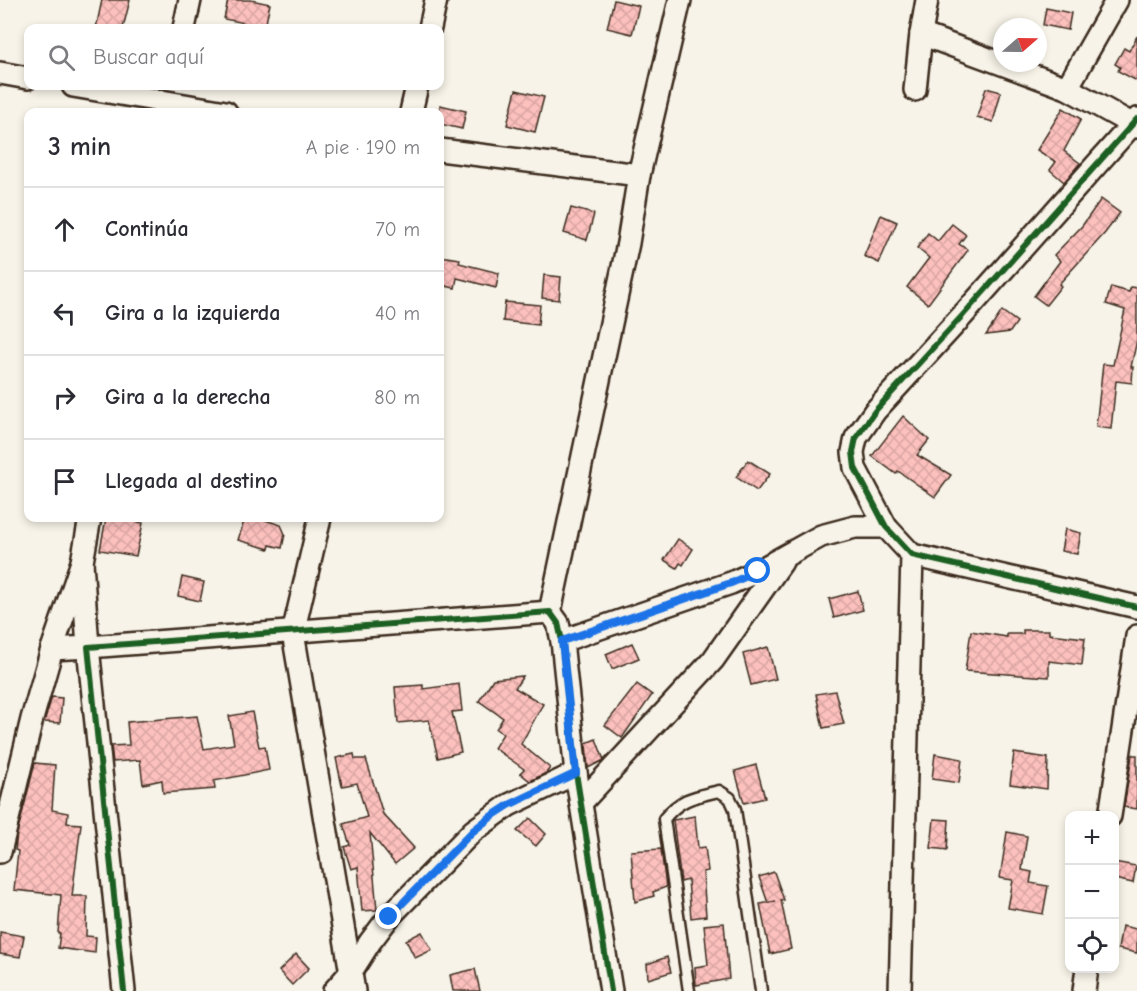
<!DOCTYPE html>
<html lang="es">
<meta charset="utf-8">
<style>
:root{--surface:#fff;--page:#f2f2f3;--text:#2b2b33;--muted:#7c7c81;--line:#e1e1e2}
body{margin:0;font-family:"Comic Neue",sans-serif;background:var(--page);color:var(--text)}
.controls{position:absolute;right:18px;bottom:18px;display:grid;overflow:hidden;border-radius:12px;box-shadow:0 3px 9px #0003}
.controls button{width:54px;height:54px;display:grid;place-items:center;padding:0;border:0;border-bottom:2px solid var(--line);background:var(--surface);color:var(--text);font:30px sans-serif}
.compass{position:absolute;left:993px;top:18px;width:54px;height:54px;border-radius:50%;background:var(--surface);box-shadow:0 3px 9px #0003;rotate:70deg}
.stop{position:absolute;width:18px;height:18px;margin:-14px;border:4px solid #1a73e8;border-radius:50%;background:#fff}
.stop.end{background:#1a73e8;border-color:#fff;box-shadow:0 2px 6px #0008}
.list{margin:0;padding:0;list-style:none}
h2{display:flex;justify-content:space-between;align-items:center;height:78px;margin:0;padding:0 24px;font-size:26px}
h2 small{font-size:20px;font-weight:400;color:var(--muted)}
.list li{display:grid;grid-template-columns:39px 1fr auto;gap:18px;align-items:center;box-sizing:border-box;height:84px;padding:0 24px;border-top:2px solid var(--line)}
.list b{display:block;font-size:22px;white-space:nowrap}
.list em{font-size:20px;font-style:normal;color:var(--muted)}
.icon{flex:none;width:33px;height:33px;fill:none;stroke:currentColor;stroke-width:2;stroke-linecap:round;stroke-linejoin:round}
.map{position:relative;flex:none;width:1137px;height:991px;overflow:hidden}
.search{position:absolute;background:var(--surface);box-shadow:0 3px 9px #0003;left:24px;top:24px;width:420px;height:66px;display:flex;align-items:center;gap:15px;box-sizing:border-box;padding:0 21px;border-radius:12px;color:var(--muted);font-size:22px}
.panel{position:absolute;background:var(--surface);box-shadow:0 3px 9px #0003;left:24px;top:108px;width:420px;height:414px;border-radius:12px}
.map>svg:first-child{display:block}
.building{fill:url(#building-cross-hatch);stroke:#3b2a1e;stroke-width:1.5}
.lines{fill:none;stroke-linecap:round;stroke-linejoin:round}
.lane-casing{stroke:#3b2a1e;stroke-width:15}
.street-casing{stroke:#3b2a1e;stroke-width:26}
.lane{stroke:#f7f3e8;stroke-width:10}
.street{stroke:#f7f3e8;stroke-width:21}
.cycleway-casing{stroke:#f7f3e8;stroke-width:10}
.cycleway{stroke:#1b5e20;stroke-width:6}
.route{stroke:#1a73e8;stroke-width:8}
</style>
<div class="map">
<svg width="1137" height="991" viewBox="0 0 1137 991">
<defs>
<pattern id="building-cross-hatch" width="8" height="8" patternUnits="userSpaceOnUse" patternTransform="scale(1.5)"><rect width="8" height="8" fill="#fcc0bd"/><path d="M0 0l8 8M0 8l8-8" fill="none" stroke="#d9a5a2"/></pattern>
</defs>
<rect width="100%" height="100%" fill="#f7f3e8"/>
<filter id="ink" filterUnits="userSpaceOnUse"><feTurbulence type="fractalNoise" baseFrequency=".0167" numOctaves="2"/><feDisplacementMap in="SourceGraphic" scale="12" xChannelSelector="R" yChannelSelector="G"/><feConvolveMatrix kernelMatrix="1 2 1 2 8 2 1 2 1" color-interpolation-filters="sRGB"/></filter>
<g filter="url(#ink)">
<!-- building -->
<g class="building">
<polygon points="102,0 130,0 123,28 96,28"/>
<polygon points="228,0 251,0 270,4 265,27 224,19"/>
<polygon points="614,0 639,6 632,34 607,28"/>
<polygon points="1046,8 1071,13 1068,30 1043,25"/>
<polygon points="1137,36 1137,81 1118,71 1120,67 1115,64 1124,48 1129,51"/>
<polygon points="986,88 1001,92 993,122 977,117"/>
<polygon points="516,90 544,97 535,132 507,125"/>
<polygon points="440,105 466,111 462,129 440,124"/>
<polygon points="1063,108 1081,119 1064,151 1080,163 1064,182 1050,170 1056,162 1037,150"/>
<polygon points="1101,199 1120,213 1105,233 1059,284 1061,286 1046,305 1034,296 1060,261 1054,255 1082,226"/>
<polygon points="571,208 594,214 587,240 564,233"/>
<polygon points="881,215 897,222 879,263 864,256"/>
<polygon points="952,224 966,235 959,244 968,250 928,304 907,287 929,258 917,248 928,233 938,241"/>
<polygon points="440,256 460,259 459,263 499,273 496,288 457,278 455,288 440,285"/>
<polygon points="544,275 561,277 559,300 542,298"/>
<polygon points="1111,287 1129,292 1131,287 1137,288 1137,340 1131,367 1133,367 1132,383 1116,381 1111,429 1096,427 1103,364 1113,365 1125,310 1106,304"/>
<polygon points="505,302 540,305 538,325 503,321"/>
<polygon points="1002,311 1017,322 1010,332 986,335"/>
<polygon points="903,416 929,440 917,455 951,475 935,497 898,471 896,474 872,456"/>
<polygon points="748,460 770,474 757,491 736,477"/>
<polygon points="106,518 134,518 134,521 143,523 136,556 100,550"/>
<polygon points="245,518 259,518 281,525 285,534 282,548 270,545 269,549 238,540"/>
<polygon points="1065,529 1081,533 1077,554 1061,551"/>
<polygon points="678,539 693,549 683,565 680,563 677,568 664,560"/>
<polygon points="182,577 204,582 200,601 178,596"/>
<polygon points="858,591 863,610 834,618 829,599"/>
<polygon points="1023,630 1049,630 1049,634 1085,638 1082,665 1049,661 1049,677 965,671 971,631 1007,637 1007,634 1023,634"/>
<polygon points="632,643 639,658 612,669 606,654"/>
<polygon points="768,647 776,679 751,685 743,654"/>
<polygon points="523,676 515,688 543,704 521,744 550,768 546,773 530,781 520,773 524,769 494,748 503,734 496,729 503,718 479,701 493,679"/>
<polygon points="459,684 462,711 452,712 461,752 438,758 429,720 398,723 395,687 423,685 423,689"/>
<polygon points="637,684 652,695 622,738 605,725"/>
<polygon points="835,691 844,724 823,728 816,694"/>
<polygon points="52,697 62,698 60,723 44,722"/>
<polygon points="252,712 259,747 265,746 269,770 214,781 215,789 163,793 162,780 143,784 140,760 113,762 111,746 129,745 127,722 197,716 204,749 234,744 229,716"/>
<polygon points="596,739 604,760 588,768 586,743"/>
<polygon points="1014,753 1048,758 1047,789 1010,784"/>
<polygon points="354,754 355,759 366,759 383,814 414,848 395,864 370,833 377,910 362,911 358,867 351,869 344,847 350,845 343,824 367,817 357,783 342,786 336,758"/>
<polygon points="935,754 962,759 959,783 932,779"/>
<polygon points="1132,755 1137,755 1137,809 1124,807"/>
<polygon points="35,763 55,765 52,810 68,813 67,823 81,824 72,896 87,896 86,936 96,937 95,953 58,948 60,933 58,933 61,895 14,890 18,851 15,850 17,834"/>
<polygon points="756,765 765,798 744,803 735,771"/>
<polygon points="695,816 698,848 705,847 708,871 703,872 706,916 691,918 688,880 681,882 673,820"/>
<polygon points="530,818 546,834 536,846 517,831"/>
<polygon points="934,819 949,820 947,850 931,848"/>
<polygon points="1007,832 1027,836 1022,870 1032,872 1030,883 1048,886 1043,914 1008,908 1013,880 1000,878"/>
<polygon points="661,849 666,887 653,892 654,896 635,902 631,851"/>
<polygon points="1114,862 1136,866 1133,883 1114,879"/>
<polygon points="774,872 784,900 781,900 791,949 770,954 760,904 776,901 768,903 759,877"/>
<polygon points="724,923 729,979 696,985 695,967 708,965 704,925"/>
<polygon points="1122,926 1137,929 1137,953 1118,949"/>
<polygon points="0,932 24,936 20,957 0,954"/>
<polygon points="422,932 432,950 415,958 406,940"/>
<polygon points="296,954 309,968 292,985 279,971"/>
<polygon points="667,957 671,972 648,979 647,964"/>
<polygon points="475,969 480,991 453,991 450,975"/>
</g>
<g class="lines">
<!-- lane casing -->
<g class="lane-casing">
<path id="lane" d="M 689,991 L 664,819 C 681,798 694,797 719,791 L 730,798 L 735,809 L 761,991"/>
</g>
<!-- street casing -->
<g class="street-casing">
<g id="street">
<polyline points="184,28 190,0"/>
<polyline points="430,28 436,0"/>
<polyline points="921,34 1067,88 1137,127"/>
<polyline points="0,73 28,78"/>
<polyline points="73,86 226,112"/>
<polyline points="1067,88 1117,0"/>
<polyline points="915,90 921,34 927,0"/>
<polyline points="411,112 417,86"/>
<polyline points="1137,119 963,315 875,411 856,438 853,452 855,468 886,527 912,555 1137,607"/>
<polyline points="440,150 639,175 628,243 550,612"/>
<polyline points="639,175 680,0"/>
<polyline points="320,518 293,633 354,991"/>
<polyline points="562,641 731,583 758,571 821,536 855,527 886,527"/>
<polyline points="52,649 88,647 82,562 90,518"/>
<polyline points="581,803 713,660 782,562"/>
<polyline points="1110,816 1137,636"/>
<polyline points="0,852 32,719 52,649 82,562"/>
<polyline points="124,991 88,647 550,612 558,623 562,641 576,773 611,991"/>
<polyline points="334,991 351,972 370,942 389,917 473,831 509,805 576,773"/>
<polyline points="900,991 912,555"/>
<polyline points="1084,991 1087,968"/>
</g>
</g>
<!-- lane -->
<use href="#lane" class="lane"/>
<!-- street -->
<use href="#street" class="street"/>
<!-- cycleway casing -->
<g class="cycleway-casing">
<g id="cycleway">
<polyline points="1137,119 963,315 875,411 856,438 853,452 855,468 886,527 912,555 1137,607"/>
<polyline points="124,991 88,647 550,612 558,623 562,641 576,773 611,991"/>
</g>
</g>
<!-- cycleway -->
<use href="#cycleway" class="cycleway"/>
</g>
</g>
<g class="lines" filter="url(#ink)">
<!-- route -->
<polyline class="route" points="389,917 473,831 492,816 509,805 576,773 562,641 731,583 758,571"/>
</g>
</svg>
<div class="controls">
<button>+</button>
<button>−</button>
<button><svg class="icon" aria-label="locate" viewBox="0 0 24 24"><circle cx="12" cy="12" r="6"/><path d="M12 2v4M12 18v4M2 12h4M18 12h4"/></svg></button>
</div>
<svg class="compass" viewBox="-18 -18 36 36"><path d="M0-13l5 13h-10z" fill="#e53935"/><path d="M0 13l5-13h-10z" fill="#7c7c81"/></svg>
<div class="stop" style="left:758px;top:571px"></div>
<div class="stop end" style="left:389px;top:917px"></div>
<div class="search"><svg class="icon" aria-label="search" viewBox="0 0 24 24"><circle cx="10" cy="10" r="6"/><path d="M15 15l6 6"/></svg>Buscar aquí</div>
<section class="panel">
<h2>3 min<small>A pie · 190 m</small></h2>
<ul class="list">
<li><svg class="icon" aria-label="ahead" viewBox="0 0 24 24"><path d="M12 20V5M6 11l6-6 6 6"/></svg><div><b>Continúa</b></div><em>70 m</em></li>
<li><svg class="icon" aria-label="left" viewBox="0 0 24 24"><path d="M17 20v-9H6M10 6l-5 5 5 5"/></svg><div><b>Gira a la izquierda</b></div><em>40 m</em></li>
<li><svg class="icon" aria-label="right" viewBox="0 0 24 24"><path d="M7 20v-9h11M14 6l5 5-5 5"/></svg><div><b>Gira a la derecha</b></div><em>80 m</em></li>
<li><svg class="icon" aria-label="arrive" viewBox="0 0 24 24"><path d="M6 21V4h12l-3 4 3 4H6"/></svg><div><b>Llegada al destino</b></div></li>
</ul>
</section>
</div>
